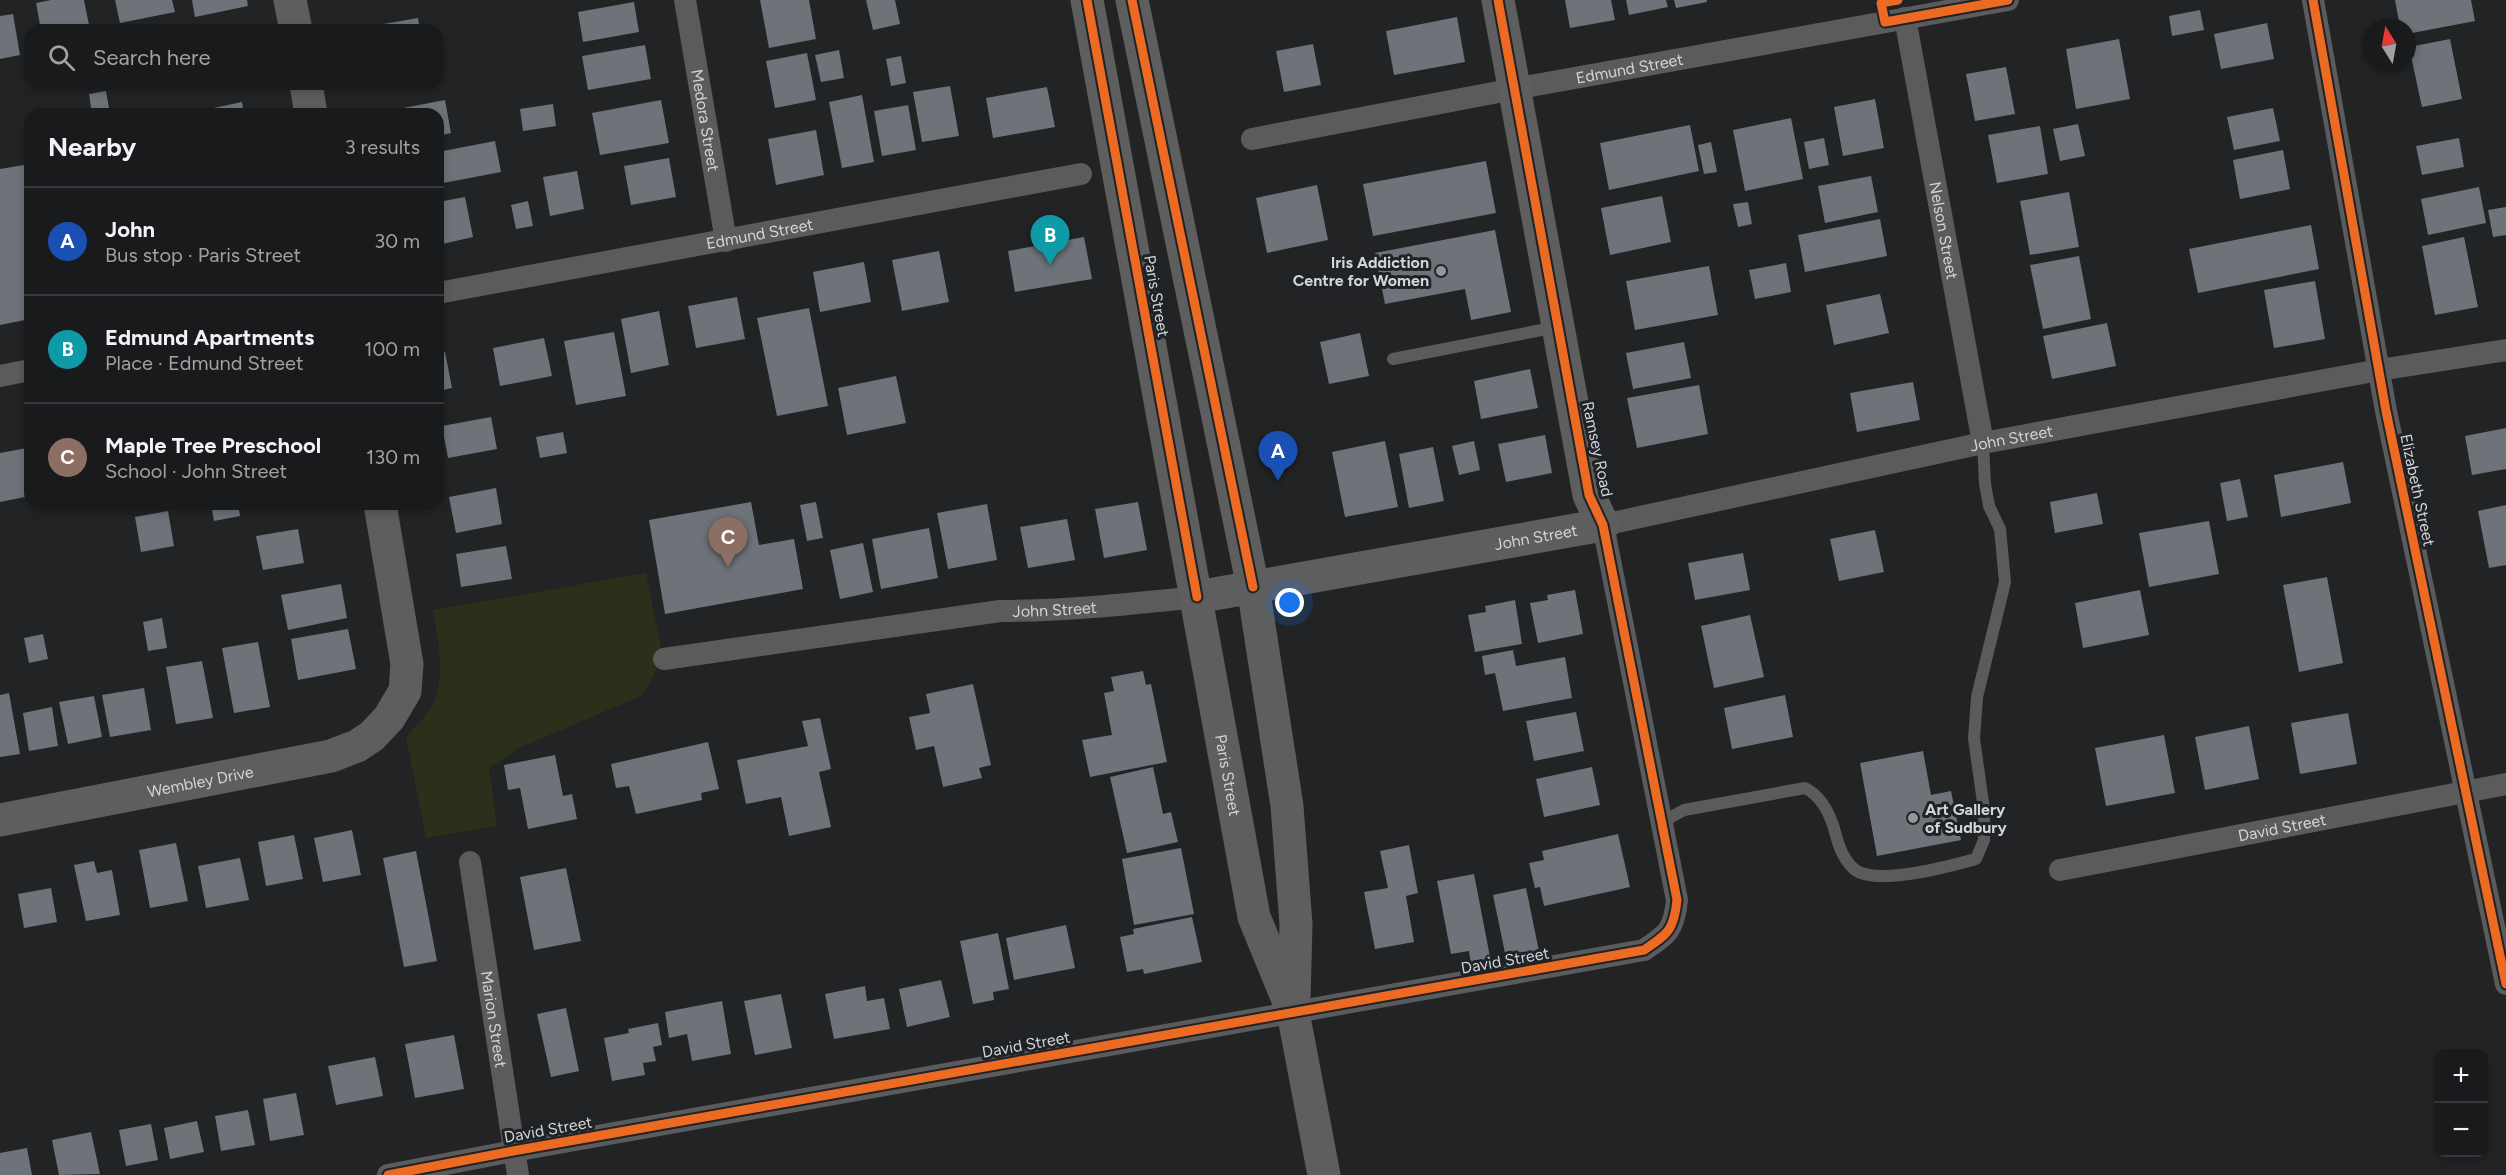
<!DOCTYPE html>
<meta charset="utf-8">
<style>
:root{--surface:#191a1c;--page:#222325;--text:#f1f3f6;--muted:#9fa1a3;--line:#37383b;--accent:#949699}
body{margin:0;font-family:Figtree,sans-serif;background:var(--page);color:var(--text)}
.controls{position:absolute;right:18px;bottom:18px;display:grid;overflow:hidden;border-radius:12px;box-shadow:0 3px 9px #0003}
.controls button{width:54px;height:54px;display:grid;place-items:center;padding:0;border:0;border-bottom:2px solid var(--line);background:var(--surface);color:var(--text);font:30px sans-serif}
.compass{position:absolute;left:2362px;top:18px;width:54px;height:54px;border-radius:50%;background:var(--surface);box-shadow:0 3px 9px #0003;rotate:349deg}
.you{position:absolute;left:1290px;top:603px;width:21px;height:21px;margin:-15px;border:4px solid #fff;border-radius:50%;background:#1a73e8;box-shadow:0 0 0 9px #1a73e833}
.badge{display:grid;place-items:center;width:39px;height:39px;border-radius:50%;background:var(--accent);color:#fff;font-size:20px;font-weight:700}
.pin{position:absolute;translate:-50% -50px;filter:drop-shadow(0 2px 3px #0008)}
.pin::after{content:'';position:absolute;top:32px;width:21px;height:18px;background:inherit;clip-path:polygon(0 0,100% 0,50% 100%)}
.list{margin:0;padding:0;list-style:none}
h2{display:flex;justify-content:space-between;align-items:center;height:78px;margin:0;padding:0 24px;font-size:26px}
h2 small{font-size:20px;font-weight:400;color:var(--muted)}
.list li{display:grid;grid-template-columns:39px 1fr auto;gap:18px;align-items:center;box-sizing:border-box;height:108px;padding:0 24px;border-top:2px solid var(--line)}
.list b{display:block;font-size:22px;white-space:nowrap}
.list p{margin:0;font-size:20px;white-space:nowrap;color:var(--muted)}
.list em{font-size:20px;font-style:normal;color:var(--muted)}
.icon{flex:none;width:33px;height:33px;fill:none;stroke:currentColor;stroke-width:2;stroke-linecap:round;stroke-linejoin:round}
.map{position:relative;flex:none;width:2506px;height:1175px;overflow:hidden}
.search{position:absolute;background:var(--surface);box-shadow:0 3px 9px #0003;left:24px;top:24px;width:420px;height:66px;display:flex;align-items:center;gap:15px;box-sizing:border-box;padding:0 21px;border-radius:18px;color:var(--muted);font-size:22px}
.panel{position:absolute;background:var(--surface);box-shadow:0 3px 9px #0003;left:24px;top:108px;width:420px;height:402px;border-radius:18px}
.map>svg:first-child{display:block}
.green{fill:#2b301b}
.building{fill:#6d7379}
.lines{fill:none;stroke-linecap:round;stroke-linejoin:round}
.lane{stroke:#5b5b5b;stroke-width:12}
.street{stroke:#5b5b5b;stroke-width:22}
.secondary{stroke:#5d5e5d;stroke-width:33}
.cycleway-casing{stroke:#1f2227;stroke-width:13}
.cycleway{stroke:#ed6a23;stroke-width:9}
.poi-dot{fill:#949699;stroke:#1f2227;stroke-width:2}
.labels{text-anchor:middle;stroke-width:6;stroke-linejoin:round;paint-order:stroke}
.street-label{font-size:16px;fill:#d2d4d7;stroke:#1f2227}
.poi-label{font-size:16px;font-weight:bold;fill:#d2d4d7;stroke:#1f2227;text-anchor:end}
</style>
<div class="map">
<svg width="2506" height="1175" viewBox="0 0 2506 1175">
<rect width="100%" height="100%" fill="#212325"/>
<!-- green -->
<path class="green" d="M 646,573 L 663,657 L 643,695 L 519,748 L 489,768 L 497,826 L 426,838 L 406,737 C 414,727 428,716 433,704 C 446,675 438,639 433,610 Z"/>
<!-- building -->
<g class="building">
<polygon points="51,0 84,0 90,30 41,30 36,3"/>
<polygon points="115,0 172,0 175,12 120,23"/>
<polygon points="192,0 247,0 248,6 195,17"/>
<polygon points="760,0 809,0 816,39 769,48"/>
<polygon points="866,0 895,0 900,24 873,30"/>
<polygon points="1565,0 1611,0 1615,20 1570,28"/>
<polygon points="1626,0 1666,0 1668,7 1629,15"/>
<polygon points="1674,0 1707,0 1707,2 1676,8"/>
<polygon points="2395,0 2471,0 2475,21 2407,34 2407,27 2400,27"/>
<polygon points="634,2 639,32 583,42 578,12"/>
<polygon points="2200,10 2204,30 2172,36 2169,16"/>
<polygon points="13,14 20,55 0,59 0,16"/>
<polygon points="1457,17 1465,62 1394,75 1386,31"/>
<polygon points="418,18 420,30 379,30 378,25"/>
<polygon points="2267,23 2274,59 2221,69 2214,34"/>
<polygon points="2119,39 2130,99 2076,109 2066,49"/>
<polygon points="2450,39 2462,99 2422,107 2409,47"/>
<polygon points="1313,44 1321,85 1284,92 1276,51"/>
<polygon points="645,45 651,79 588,90 582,56"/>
<polygon points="839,50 844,78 821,82 815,55"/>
<polygon points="807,53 816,100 775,108 766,61"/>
<polygon points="901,56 906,83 891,86 886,59"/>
<polygon points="2006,67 2015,114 1975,121 1966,74"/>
<polygon points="950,86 959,136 922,142 913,92"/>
<polygon points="1047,87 1055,127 993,138 986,98"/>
<polygon points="106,91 110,114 92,114 89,94"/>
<polygon points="862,95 874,162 842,168 829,102"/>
<polygon points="1875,99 1884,148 1843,156 1834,107"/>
<polygon points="445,100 451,133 438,136 438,114 399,114 398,109"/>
<polygon points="661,100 669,143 600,155 592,113"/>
<polygon points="242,102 244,114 190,114 190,113"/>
<polygon points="553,104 556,126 523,131 520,109"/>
<polygon points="908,105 916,150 882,156 874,111"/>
<polygon points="2273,108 2280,141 2234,150 2227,117"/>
<polygon points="1791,118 1803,179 1745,191 1733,130"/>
<polygon points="2078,124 2085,156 2060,161 2053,129"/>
<polygon points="1690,125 1699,171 1609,190 1600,143"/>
<polygon points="2040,126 2048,174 1997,183 1988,135"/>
<polygon points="816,130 824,175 776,185 768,139"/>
<polygon points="1824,138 1829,165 1809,169 1804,142"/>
<polygon points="2459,138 2464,167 2422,175 2416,146"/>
<polygon points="495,141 501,172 438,184 438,152"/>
<polygon points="1711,142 1717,172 1704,174 1698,145"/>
<polygon points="2283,150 2290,189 2240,199 2233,160"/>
<polygon points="669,158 676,197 631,205 624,166"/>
<polygon points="1486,161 1496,213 1373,236 1363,184"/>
<polygon points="30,164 30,319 0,325 0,169"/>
<polygon points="577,171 584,209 550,216 543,177"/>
<polygon points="1871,176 1878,212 1825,223 1818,186"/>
<polygon points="1317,185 1328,240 1267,253 1256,198"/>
<polygon points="2479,187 2486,223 2428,235 2421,199"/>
<polygon points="2069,192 2079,247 2030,255 2020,201"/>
<polygon points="1662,196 1671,242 1610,255 1601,208"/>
<polygon points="465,197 473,237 438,245 438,202"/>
<polygon points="528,201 533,226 516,229 511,205"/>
<polygon points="1748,202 1752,224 1738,227 1733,204"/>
<polygon points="2506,207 2506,235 2493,237 2488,210"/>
<polygon points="1880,219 1887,256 1805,272 1798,235"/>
<polygon points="2311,225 2319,269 2198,293 2189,249"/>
<polygon points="1495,230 1511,312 1471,320 1465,289 1385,304 1375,253"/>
<polygon points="1084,237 1092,279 1015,292 1008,251"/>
<polygon points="2464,237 2478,307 2435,315 2422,246"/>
<polygon points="939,251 949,302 902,311 892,260"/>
<polygon points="2079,256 2091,319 2043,329 2030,265"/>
<polygon points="864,262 871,302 820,312 813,272"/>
<polygon points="1786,263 1791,292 1755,299 1749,270"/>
<polygon points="1709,266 1718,315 1635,330 1626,281"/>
<polygon points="2315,281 2325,339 2274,348 2264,290"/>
<polygon points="1880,294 1889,333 1834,345 1826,305"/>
<polygon points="737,297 745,339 696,348 688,306"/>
<polygon points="809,308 828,406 777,416 757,318"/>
<polygon points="659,311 669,365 631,373 621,319"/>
<polygon points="2107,323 2116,366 2052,379 2043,336"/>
<polygon points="614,332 626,396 576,405 564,341"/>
<polygon points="1360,333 1369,376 1329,384 1320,342"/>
<polygon points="544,338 552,376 500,386 493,348"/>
<polygon points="1684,342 1691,378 1633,389 1626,353"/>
<polygon points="445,352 452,388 438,391 438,353"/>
<polygon points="1530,369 1538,408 1481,419 1474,381"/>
<polygon points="896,376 906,423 847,435 838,388"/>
<polygon points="1913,382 1920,420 1857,432 1850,393"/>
<polygon points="1699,385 1708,434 1637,448 1627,398"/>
<polygon points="491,417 497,449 448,458 442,426"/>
<polygon points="2506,428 2506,469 2472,475 2465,436"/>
<polygon points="563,432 567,453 540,458 536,437"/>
<polygon points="1545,435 1552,473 1506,482 1498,444"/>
<polygon points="1385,441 1398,507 1345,517 1332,452"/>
<polygon points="1474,441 1480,470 1459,475 1452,446"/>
<polygon points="1433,447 1444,501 1409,508 1399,454"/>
<polygon points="27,448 30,461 30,496 0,502 0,453"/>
<polygon points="2343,462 2351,503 2281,517 2274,475"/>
<polygon points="2240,479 2248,517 2227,521 2220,483"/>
<polygon points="496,488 502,524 456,533 449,497"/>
<polygon points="2097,493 2103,524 2055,533 2050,502"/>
<polygon points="751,502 759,545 794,539 803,589 665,614 649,520"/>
<polygon points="816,502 823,538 807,541 800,505"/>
<polygon points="1138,502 1147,550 1104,558 1095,509"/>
<polygon points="211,504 238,504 240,516 214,521"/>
<polygon points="987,504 997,560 948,569 937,513"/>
<polygon points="2506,505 2506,565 2489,568 2478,511"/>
<polygon points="168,511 174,546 141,552 135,517"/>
<polygon points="1067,519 1075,560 1028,568 1020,527"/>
<polygon points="2209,521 2219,574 2149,587 2139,533"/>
<polygon points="929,528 938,578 881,589 872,539"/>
<polygon points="298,529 304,563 263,570 256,536"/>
<polygon points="1875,530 1884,572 1839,581 1830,539"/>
<polygon points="863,543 873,592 840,599 830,550"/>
<polygon points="506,546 512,579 461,587 456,554"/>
<polygon points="1743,553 1750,590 1695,600 1688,563"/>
<polygon points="2327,577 2343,663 2299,672 2283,585"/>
<polygon points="341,584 347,618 288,630 281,595"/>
<polygon points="1575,590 1583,634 1538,643 1530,603 1548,600 1547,595"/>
<polygon points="2140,590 2149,635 2083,648 2075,603"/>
<polygon points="1515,600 1522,644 1475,652 1468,615 1486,612 1485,606"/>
<polygon points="1750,615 1764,677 1714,688 1701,626"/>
<polygon points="162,618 167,648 148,651 143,622"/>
<polygon points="348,629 356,669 298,680 291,639"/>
<polygon points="43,634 48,659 29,663 24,638"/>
<polygon points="258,642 270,707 234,713 222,648"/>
<polygon points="1513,650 1516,666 1565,657 1572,698 1503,711 1495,673 1485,675 1482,656"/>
<polygon points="202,661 213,718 176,724 166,667"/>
<polygon points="1143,671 1146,685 1151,684 1167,762 1090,777 1082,740 1112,735 1104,693 1114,691 1111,677"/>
<polygon points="973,684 991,765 979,768 982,778 943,787 934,746 916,750 909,717 930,713 926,694"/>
<polygon points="144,688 151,730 110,737 102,695"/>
<polygon points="9,693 20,754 0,757 0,695"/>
<polygon points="1785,695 1793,737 1732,749 1724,708"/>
<polygon points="94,696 102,737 68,744 59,702"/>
<polygon points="52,707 58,746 29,751 23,713"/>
<polygon points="1576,712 1584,751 1534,761 1526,721"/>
<polygon points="2348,713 2357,764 2300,774 2291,723"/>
<polygon points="820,718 831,769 819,772 831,827 789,836 781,797 746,804 737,760 808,746 802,721"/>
<polygon points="2249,726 2259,779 2205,790 2195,737"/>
<polygon points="2164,735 2175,793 2106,806 2095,748"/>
<polygon points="708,742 719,789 701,793 702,800 636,814 629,786 616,788 611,764"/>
<polygon points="1923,751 1931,795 1951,791 1961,840 1877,856 1860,763"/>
<polygon points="555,755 563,796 572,794 577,819 528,829 520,788 508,790 504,765"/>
<polygon points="1153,767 1163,814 1171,812 1178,842 1127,853 1110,777"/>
<polygon points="1592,767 1600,805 1544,817 1536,779"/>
<polygon points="352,830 361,875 323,882 314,838"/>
<polygon points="1618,834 1630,887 1544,906 1540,887 1535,888 1529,863 1544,860 1542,851"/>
<polygon points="294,835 303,879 266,886 258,842"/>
<polygon points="176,843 188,901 150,908 139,850"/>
<polygon points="1409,845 1418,893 1406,896 1414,942 1375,949 1364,892 1388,888 1380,851"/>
<polygon points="1181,848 1194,914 1134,925 1122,859"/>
<polygon points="416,851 437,961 404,967 383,858"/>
<polygon points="240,858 249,900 206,908 198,866"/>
<polygon points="94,861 97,873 112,870 120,915 86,921 74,865"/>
<polygon points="566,868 581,941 534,950 520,877"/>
<polygon points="1474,874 1491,962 1471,965 1469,951 1451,954 1437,881"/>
<polygon points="51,888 57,922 24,928 18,894"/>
<polygon points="1526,888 1539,951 1506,958 1493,895"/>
<polygon points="1192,917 1202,962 1144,974 1143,969 1127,972 1120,937 1134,934 1133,929"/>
<polygon points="1066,925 1075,968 1014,980 1006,938"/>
<polygon points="998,933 1009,989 993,992 994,1000 973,1004 960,941"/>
<polygon points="941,980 950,1017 907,1027 899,989"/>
<polygon points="865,986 867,1001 884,998 890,1029 834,1039 825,994"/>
<polygon points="781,994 792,1048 755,1055 744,1001"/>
<polygon points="722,1001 731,1054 692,1061 687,1034 669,1038 665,1012"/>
<polygon points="566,1008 579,1071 551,1077 537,1014"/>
<polygon points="658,1023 662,1045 653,1047 656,1061 643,1063 645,1075 612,1081 604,1038 629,1033 628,1029"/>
<polygon points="454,1035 464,1089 415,1098 405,1044"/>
<polygon points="375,1057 383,1096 336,1105 328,1066"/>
<polygon points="296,1093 304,1135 270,1141 263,1099"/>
<polygon points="248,1110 255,1145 221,1151 215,1116"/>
<polygon points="197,1121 204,1152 170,1159 164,1128"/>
<polygon points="151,1124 158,1160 126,1166 119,1130"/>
<polygon points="91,1132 100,1174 59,1175 52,1140"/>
<polygon points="27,1148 32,1175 0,1175 0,1153"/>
</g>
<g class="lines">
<!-- lane -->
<g class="lane">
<polyline points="1393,359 1557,327"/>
<path d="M 1662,822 L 1684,810 L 1805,788 C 1821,796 1829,812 1834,828 C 1838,844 1842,858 1854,869 C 1876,887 1950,866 1976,859 L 1984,840 L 1984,809 L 1974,739 L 1977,697 L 2005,582 L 2000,529 L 1989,506 L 1985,484 L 1983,443"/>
</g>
<!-- street -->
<g class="street">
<path id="s1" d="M 685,0 L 726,241"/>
<polyline points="2313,0 2386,411 2506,984"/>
<path id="s2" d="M 1905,18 L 1983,443"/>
<path id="s3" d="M 1252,139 L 1514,89 L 2008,0"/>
<path id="s4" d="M 438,293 L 1081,174"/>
<polyline points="0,376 30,370"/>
<path id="s5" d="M 664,659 L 1000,611 C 1066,611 1131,604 1197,597"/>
<path id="s6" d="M 470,862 L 518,1175"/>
<path id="s7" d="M 2060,870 L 2506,784"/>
<path id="s8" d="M 388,1175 L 513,1151 L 1644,950 C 1668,934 1674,930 1677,900 L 1603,525 L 1983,443 L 2379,370 L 2506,350"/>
</g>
<!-- secondary -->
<g class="secondary">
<polyline points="290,0 296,30"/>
<path id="s9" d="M 1087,0 L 1254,917 L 1293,1012 L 1324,1175"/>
<polyline points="1132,0 1253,587 1287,806 1296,924 1294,1001"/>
<polyline points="306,84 311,114"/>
<path id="s10" d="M 1197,597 L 1603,525 L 1589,495 L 1498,0"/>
<path id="s11" d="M 0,820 L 331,756 L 357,746 L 372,736 L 389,718 L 405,691 L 407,664 L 380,504"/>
</g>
<!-- cycleway casing -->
<g class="cycleway-casing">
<g id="cycleway">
<polyline points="1087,0 1197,597"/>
<polyline points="1132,0 1253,587"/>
<polyline points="1898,0 1881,3 1885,22 2008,0"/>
<polyline points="2313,0 2386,411 2506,984"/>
<path d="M 388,1175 L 513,1151 L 1644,950 C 1668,934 1674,930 1677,900 L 1603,525 L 1589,495 L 1498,0"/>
</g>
</g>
<!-- cycleway -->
<use href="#cycleway" class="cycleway"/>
</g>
<!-- markers -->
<g class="poi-dot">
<circle cx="1441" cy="271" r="6"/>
<circle cx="1913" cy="818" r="6"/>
</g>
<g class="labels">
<!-- street labels -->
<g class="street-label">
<text dy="6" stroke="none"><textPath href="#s3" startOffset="384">Edmund Street</textPath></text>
<text dy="6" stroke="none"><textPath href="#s1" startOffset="122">Medora Street</textPath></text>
<text dy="6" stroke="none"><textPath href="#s2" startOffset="216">Nelson Street</textPath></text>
<text dy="6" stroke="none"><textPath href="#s4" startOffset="327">Edmund Street</textPath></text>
<text transform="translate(1157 296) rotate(80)" y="6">Paris Street</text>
<text dy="6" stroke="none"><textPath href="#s8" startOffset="2139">John Street</textPath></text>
<text transform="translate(1598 449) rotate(78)" y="6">Ramsey Road</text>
<text transform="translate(2418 490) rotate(78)" y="6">Elizabeth Street</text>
<text dy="6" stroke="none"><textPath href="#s10" startOffset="344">John Street</textPath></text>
<text dy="6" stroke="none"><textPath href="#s5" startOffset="394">John Street</textPath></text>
<text dy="6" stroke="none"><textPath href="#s9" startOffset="788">Paris Street</textPath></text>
<text dy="6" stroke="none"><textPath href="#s11" startOffset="204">Wembley Drive</textPath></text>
<text dy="6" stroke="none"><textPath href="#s7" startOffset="226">David Street</textPath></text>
<text transform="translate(1505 960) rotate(-10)" y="6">David Street</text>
<text dy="6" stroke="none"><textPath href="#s6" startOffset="159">Marion Street</textPath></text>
<text transform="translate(1026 1044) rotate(-10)" y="6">David Street</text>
<text transform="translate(548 1129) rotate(-10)" y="6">David Street</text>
</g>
<!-- poi labels -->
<g class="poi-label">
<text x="1429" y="268">Iris Addiction<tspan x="1429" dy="18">Centre for Women</tspan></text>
<text x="1925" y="815" text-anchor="start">Art Gallery<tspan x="1925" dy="18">of Sudbury</tspan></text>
</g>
</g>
</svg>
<div class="controls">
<button>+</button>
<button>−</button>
</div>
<svg class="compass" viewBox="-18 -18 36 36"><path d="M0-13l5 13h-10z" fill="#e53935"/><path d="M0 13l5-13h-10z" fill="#9fa1a3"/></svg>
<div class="you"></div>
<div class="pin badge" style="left:1278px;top:481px;background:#1a4fb4">A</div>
<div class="pin badge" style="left:1050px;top:265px;background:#0f9aa8">B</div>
<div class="pin badge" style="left:728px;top:567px;background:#8d6e63">C</div>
<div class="search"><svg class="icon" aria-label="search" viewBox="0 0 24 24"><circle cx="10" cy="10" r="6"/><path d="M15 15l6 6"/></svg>Search here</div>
<section class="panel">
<h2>Nearby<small>3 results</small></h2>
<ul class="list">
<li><span class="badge" style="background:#1a4fb4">A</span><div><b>John</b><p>Bus stop · Paris Street</p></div><em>30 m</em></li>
<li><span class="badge" style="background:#0f9aa8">B</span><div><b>Edmund Apartments</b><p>Place · Edmund Street</p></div><em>100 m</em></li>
<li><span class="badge" style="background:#8d6e63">C</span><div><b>Maple Tree Preschool</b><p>School · John Street</p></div><em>130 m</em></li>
</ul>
</section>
</div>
